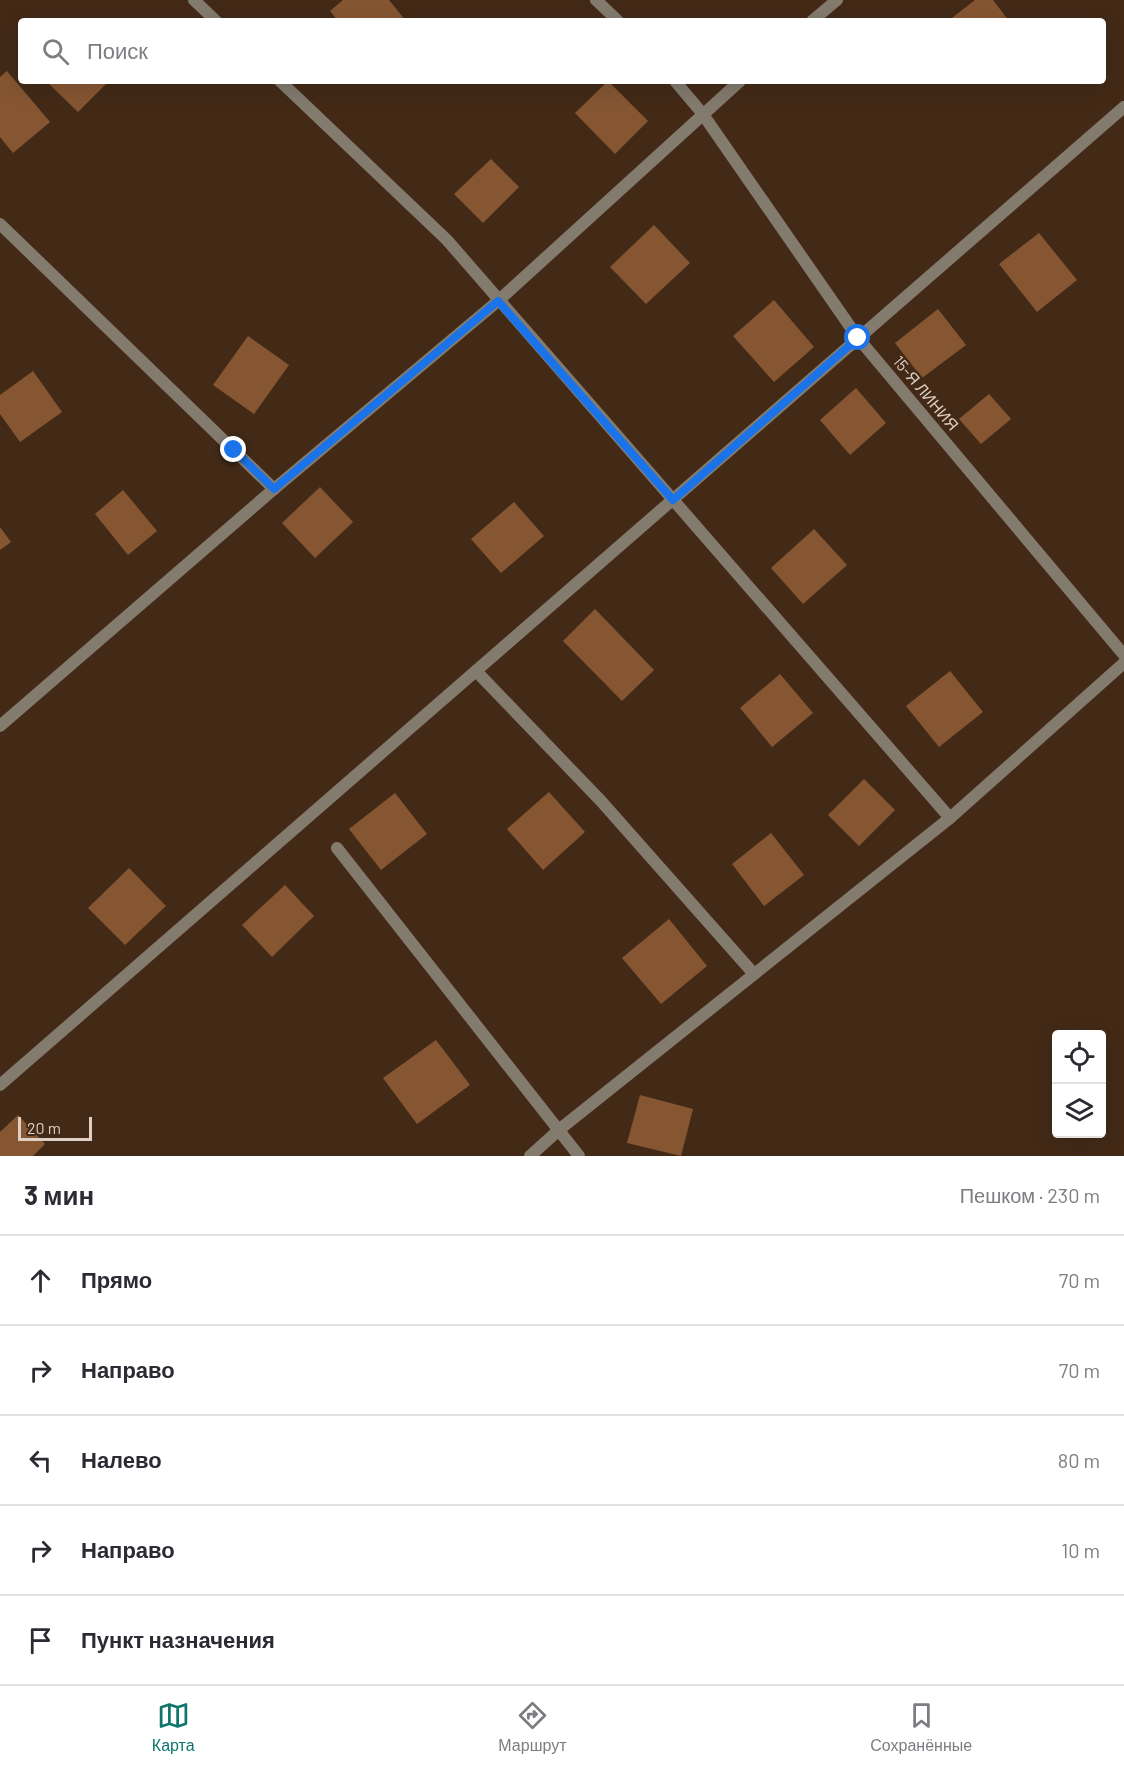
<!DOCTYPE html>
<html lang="ru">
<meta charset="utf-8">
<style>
:root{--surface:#fff;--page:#f7f7f7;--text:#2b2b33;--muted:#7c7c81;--line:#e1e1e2;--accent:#0f766e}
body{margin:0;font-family:Barlow,sans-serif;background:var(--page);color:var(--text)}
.controls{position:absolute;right:18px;bottom:18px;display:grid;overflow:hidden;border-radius:6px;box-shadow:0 6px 24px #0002}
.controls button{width:54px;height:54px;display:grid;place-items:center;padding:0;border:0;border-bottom:2px solid var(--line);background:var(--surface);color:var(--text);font:30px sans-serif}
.scale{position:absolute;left:18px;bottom:15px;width:74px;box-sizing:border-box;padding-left:6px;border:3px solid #dfcfc4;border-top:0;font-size:16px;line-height:21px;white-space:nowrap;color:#dfcfc4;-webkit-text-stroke:4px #432a17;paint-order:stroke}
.stop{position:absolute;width:18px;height:18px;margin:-14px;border:4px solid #1a73e8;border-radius:50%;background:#fff}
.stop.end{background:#1a73e8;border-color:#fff;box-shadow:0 2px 6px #0008}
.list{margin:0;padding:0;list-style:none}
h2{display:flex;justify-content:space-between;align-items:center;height:78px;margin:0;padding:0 24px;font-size:26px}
h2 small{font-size:20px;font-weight:400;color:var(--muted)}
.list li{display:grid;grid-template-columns:39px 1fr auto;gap:18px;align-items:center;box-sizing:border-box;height:90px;padding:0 24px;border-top:2px solid var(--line)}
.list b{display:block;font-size:22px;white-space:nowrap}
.list em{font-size:20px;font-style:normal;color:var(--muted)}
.icon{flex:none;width:33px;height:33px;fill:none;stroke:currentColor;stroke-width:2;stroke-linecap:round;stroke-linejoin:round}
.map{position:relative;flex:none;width:1124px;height:1156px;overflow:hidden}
.search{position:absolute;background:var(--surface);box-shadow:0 6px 24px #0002;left:18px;right:18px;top:18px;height:66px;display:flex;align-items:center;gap:15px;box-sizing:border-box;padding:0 21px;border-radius:6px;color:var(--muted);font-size:22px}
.sheet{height:528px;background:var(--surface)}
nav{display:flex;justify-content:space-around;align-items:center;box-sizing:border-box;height:84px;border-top:2px solid var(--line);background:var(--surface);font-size:16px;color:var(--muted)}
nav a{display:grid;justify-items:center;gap:3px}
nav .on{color:var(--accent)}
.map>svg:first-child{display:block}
.building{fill:#865632}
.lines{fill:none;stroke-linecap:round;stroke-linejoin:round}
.street{stroke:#847b6f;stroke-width:12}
.route{stroke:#1a73e8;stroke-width:8}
.labels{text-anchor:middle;stroke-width:5;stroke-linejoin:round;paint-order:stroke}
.street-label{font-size:16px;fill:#dfcfc4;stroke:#432a17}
</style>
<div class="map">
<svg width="1124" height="1156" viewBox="0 0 1124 1156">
<rect width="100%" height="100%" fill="#432a17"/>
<!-- building -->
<g class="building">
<polygon points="343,0 389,0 406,21 338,21 330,11"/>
<polygon points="975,0 993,0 1009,21 948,21"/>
<polygon points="7,71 50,122 13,153 0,137 0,77"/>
<polygon points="46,81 109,81 78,112"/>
<polygon points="608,81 648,121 615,154 575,113"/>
<polygon points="491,159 519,187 483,223 454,194"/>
<polygon points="654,225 690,263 646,304 610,267"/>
<polygon points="1039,233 1077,280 1037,312 999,264"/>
<polygon points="774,300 814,347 774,382 733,336"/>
<polygon points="938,309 966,345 922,378 895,343"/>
<polygon points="248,336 289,365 254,414 213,385"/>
<polygon points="33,371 62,412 20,442 0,414 0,395"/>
<polygon points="856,388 886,423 850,455 820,420"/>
<polygon points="989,394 1011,419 981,444 959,419"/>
<polygon points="320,487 353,522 315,558 282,523"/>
<polygon points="123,490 157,531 128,555 95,514"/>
<polygon points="514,502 544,536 501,573 471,539"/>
<polygon points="0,527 11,542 0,550"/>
<polygon points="814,529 847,565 803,604 771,568"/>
<polygon points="595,609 654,670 622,701 563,641"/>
<polygon points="950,671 983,712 939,747 906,706"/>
<polygon points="780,674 813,713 772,747 740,708"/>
<polygon points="864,779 895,810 859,846 828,815"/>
<polygon points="549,792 585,832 543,870 507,829"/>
<polygon points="395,793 427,834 381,870 349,829"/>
<polygon points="771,833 804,875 764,906 732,864"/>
<polygon points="129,868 166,906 125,945 88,908"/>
<polygon points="285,885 314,916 272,957 242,925"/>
<polygon points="669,919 707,966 661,1004 622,958"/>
<polygon points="436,1040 470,1085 417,1124 383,1078"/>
<polygon points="640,1095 693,1109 681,1156 627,1143"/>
<polygon points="18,1115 45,1144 33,1156 0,1156 0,1132"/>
</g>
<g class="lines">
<!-- street -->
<g class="street">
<polyline points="194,0 216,21"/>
<polyline points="596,0 618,21"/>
<polyline points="812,21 837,0"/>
<polyline points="280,81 447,240 950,818"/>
<polyline points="675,81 702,113 858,338 1124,655"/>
<polyline points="0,224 274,489"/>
<polyline points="476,671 601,801 754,974"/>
<polyline points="0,726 274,489 498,301 740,81"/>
<polyline points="337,848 579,1156"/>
<polyline points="0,1085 1124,107"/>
<polyline points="530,1156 560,1129 950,818 1124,663"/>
</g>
</g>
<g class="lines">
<!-- route -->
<polyline class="route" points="234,450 274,489 498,301 673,500 858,338"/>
</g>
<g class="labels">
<!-- street labels -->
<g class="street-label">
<text transform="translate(926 393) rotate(50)" y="6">15-Я ЛИНИЯ</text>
</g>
</g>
</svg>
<div class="controls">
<button><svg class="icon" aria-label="locate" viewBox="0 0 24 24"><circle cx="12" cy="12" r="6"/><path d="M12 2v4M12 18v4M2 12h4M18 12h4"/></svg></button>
<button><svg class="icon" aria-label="layers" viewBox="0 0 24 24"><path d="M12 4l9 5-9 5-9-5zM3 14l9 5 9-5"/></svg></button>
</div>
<div class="scale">20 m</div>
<div class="stop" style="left:858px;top:338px"></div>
<div class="stop end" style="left:234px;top:450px"></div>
<div class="search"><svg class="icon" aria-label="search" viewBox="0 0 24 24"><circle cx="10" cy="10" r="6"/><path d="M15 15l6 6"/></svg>Поиск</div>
</div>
<section class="sheet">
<h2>3 мин<small>Пешком · 230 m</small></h2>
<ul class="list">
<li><svg class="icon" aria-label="ahead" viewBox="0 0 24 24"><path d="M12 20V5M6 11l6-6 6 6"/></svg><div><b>Прямо</b></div><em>70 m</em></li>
<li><svg class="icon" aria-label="right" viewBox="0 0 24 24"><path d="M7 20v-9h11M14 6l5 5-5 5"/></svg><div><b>Направо</b></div><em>70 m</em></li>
<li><svg class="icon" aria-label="left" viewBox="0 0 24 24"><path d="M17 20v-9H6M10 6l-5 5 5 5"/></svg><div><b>Налево</b></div><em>80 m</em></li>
<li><svg class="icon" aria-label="right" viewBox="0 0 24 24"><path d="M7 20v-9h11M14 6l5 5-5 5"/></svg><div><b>Направо</b></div><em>10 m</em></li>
<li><svg class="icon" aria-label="arrive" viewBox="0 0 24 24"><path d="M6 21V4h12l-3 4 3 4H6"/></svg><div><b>Пункт назначения</b></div></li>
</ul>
</section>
<nav>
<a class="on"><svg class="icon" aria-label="map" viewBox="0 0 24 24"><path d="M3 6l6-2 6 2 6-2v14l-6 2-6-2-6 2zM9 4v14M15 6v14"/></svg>Карта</a>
<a><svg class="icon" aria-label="directions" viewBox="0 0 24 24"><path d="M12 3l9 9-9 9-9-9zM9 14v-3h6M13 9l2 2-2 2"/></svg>Маршрут</a>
<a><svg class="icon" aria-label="saved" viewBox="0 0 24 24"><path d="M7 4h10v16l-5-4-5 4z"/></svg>Сохранённые</a>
</nav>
